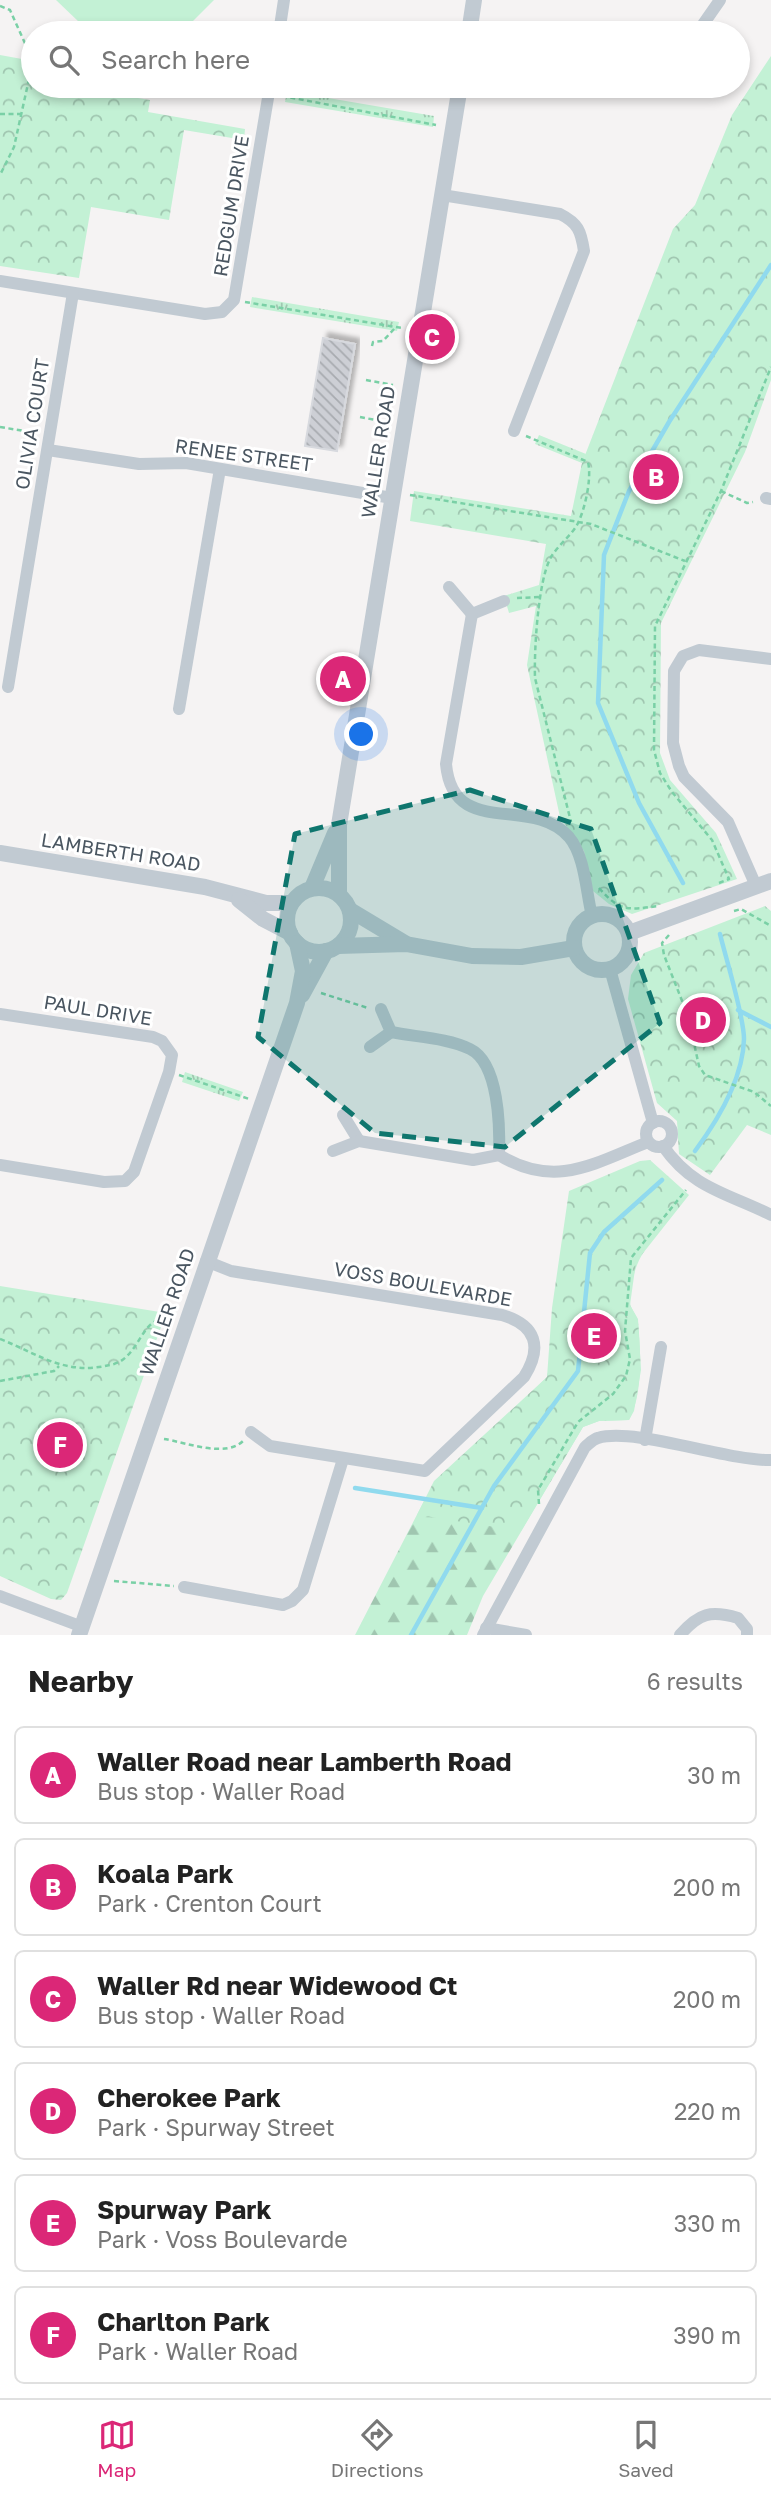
<!DOCTYPE html>
<meta charset="utf-8">
<style>
:root{--surface:#fff;--page:#f2f2f2;--text:#222;--muted:#767676;--line:#e0e0e0;--accent:#db2777}
body{margin:0;font-family:"Golos Text",sans-serif;background:var(--page);color:var(--text)}
.you{position:absolute;left:362px;top:735px;width:24px;height:24px;margin:-18px;border:5px solid #fff;border-radius:50%;background:#1a73e8;box-shadow:0 0 0 10px #1a73e833}
.badge{display:grid;place-items:center;width:46px;height:46px;border-radius:50%;background:var(--accent);color:#fff;font-size:23px;font-weight:700}
.pin{position:absolute;translate:-50% -50%;border:4px solid #fff;box-shadow:0 2px 7px #0006}
.list{margin:0;padding:0;list-style:none}
h2{display:flex;justify-content:space-between;align-items:center;height:91px;margin:0;padding:0 28px;font-size:30px}
h2 small{font-size:23px;font-weight:400;color:var(--muted)}
.list li{display:grid;grid-template-columns:46px 1fr auto;gap:21px;align-items:center;box-sizing:border-box;height:98px;margin:0 14px 14px;padding:0 14px;border:2px solid var(--line);border-radius:10px}
.list b{display:block;font-size:26px;white-space:nowrap}
.list p{margin:0;font-size:23px;white-space:nowrap;color:var(--muted)}
.list em{font-size:23px;font-style:normal;color:var(--muted)}
.icon{flex:none;width:38px;height:38px;fill:none;stroke:currentColor;stroke-width:2;stroke-linecap:round;stroke-linejoin:round}
.map{position:relative;flex:none;width:771px;height:1635px;overflow:hidden}
.search{position:absolute;background:var(--surface);box-shadow:0 4px 10px #0003;left:21px;right:21px;top:21px;height:77px;display:flex;align-items:center;gap:18px;box-sizing:border-box;padding:0 24px;border-radius:38px;color:var(--muted);font-size:26px}
.sheet{height:763px;background:var(--surface)}
nav{display:flex;justify-content:space-around;align-items:center;box-sizing:border-box;height:98px;border-top:2px solid var(--line);background:var(--surface);font-size:19px;color:var(--muted)}
nav a{display:grid;justify-items:center;gap:4px}
nav .on{color:var(--accent)}
.map>svg:first-child{display:block}
.grass{fill:url(#grass-tufts)}
.forest{fill:url(#forest-firs)}
.park{fill:url(#park-crowns)}
.pitch{fill:#c3f1d5}
.lines{fill:none;stroke-linecap:round;stroke-linejoin:round}
.stream{stroke:#90daee;stroke-width:4.5}
.building{fill:url(#building-back-hatch);stroke:#d7d9de;stroke-width:2;filter:url(#shadow)}
.path{stroke:#7ad0a6;stroke-width:2.5;stroke-dasharray:5 3.5;stroke-linecap:butt}
.minor{stroke:#c1cad2;stroke-width:12}
.tertiary{stroke:#c1cad2;stroke-width:16}
.marked{fill:#0f766e;fill-opacity:0.2;stroke:#0f766e;stroke-width:5;stroke-dasharray:14 9;stroke-linejoin:round}
.labels{text-anchor:middle;stroke-width:6;stroke-linejoin:round;paint-order:stroke}
.street-label{font-size:19px;fill:#4a5661;stroke:#fff}
</style>
<div class="map">
<svg width="771" height="1635" viewBox="0 0 771 1635">
<defs>
<pattern id="grass-tufts" width="24" height="20" patternUnits="userSpaceOnUse" patternTransform="scale(1.75)"><rect width="24" height="20" fill="#c3f1d5"/><path d="M3 7l-1-3M5 7V3M7 7l1-3M15 17l-1-3M17 17v-4M19 17l1-3" fill="none" stroke="#a0c6b0"/></pattern>
<pattern id="forest-firs" width="22" height="20" patternUnits="userSpaceOnUse" patternTransform="scale(1.75)"><rect width="22" height="20" fill="#c3f1d5"/><path d="M5 1l3.5 6h-7zM16 11l3.5 6h-7z" fill="#a0c6b0"/></pattern>
<pattern id="park-crowns" width="20" height="18" patternUnits="userSpaceOnUse" patternTransform="scale(1.75)"><rect width="20" height="18" fill="#c3f1d5"/><path d="M2 6a3 3 0 1 1 6 0M12 15a3 3 0 1 1 6 0" fill="none" stroke="#a0c6b0"/></pattern>
<pattern id="building-back-hatch" width="6" height="6" patternUnits="userSpaceOnUse" patternTransform="scale(1.75)"><rect width="6" height="6" fill="#cdcfd5"/><path d="M-1 5l2 2M0 0l6 6M5-1l2 2" fill="none" stroke="#a8abb0"/></pattern>
<filter id="shadow"><feDropShadow dx="5" dy="-5" stdDeviation="2" flood-color="#0004"/></filter>
</defs>
<rect width="100%" height="100%" fill="#f5f3f3"/>
<!-- grass -->
<g class="grass">
<polygon points="287,91 434,116 433,127 285,102"/>
<polygon points="252,297 399,322 397,331 250,307"/>
<polygon points="539,435 586,454 582,463 535,444"/>
<polygon points="185,1072 243,1092 239,1101 182,1082"/>
</g>
<!-- forest -->
<path class="forest" d="M 645,1250 C 635,1264 630,1285 630,1302 C 630,1309 637,1315 638,1322 C 641,1352 643,1394 629,1420 L 599,1421 L 583,1427 L 483,1596 L 467,1635 L 355,1635 L 424,1501 L 547,1377 L 559,1326 Z"/>
<!-- park -->
<g class="park">
<polygon points="0,55 33,61 33,86 140,86 138,98 150,100 148,112 245,129 244,140 184,130 169,220 91,207 79,278 0,266"/>
<polygon points="771,56 771,380 745,452 661,623 660,753 670,780 716,833 737,879 632,914 609,904 593,891 584,851 560,817 527,665 536,606 509,613 504,596 539,585 546,544 410,521 414,491 571,516 582,463 673,229 695,205 732,115"/>
<polygon points="765,906 771,911 771,1135 747,1125 710,1175 679,1154 677,1121 657,1103 628,999 631,975 644,953"/>
<polygon points="650,1160 689,1195 636,1262 630,1305 638,1319 641,1370 634,1411 629,1420 599,1421 583,1427 521,1531 417,1515 434,1481 547,1377 552,1308 569,1191 640,1161"/>
<polygon points="0,1286 166,1313 67,1593 61,1600 51,1599 0,1576"/>
</g>
<!-- pitch -->
<polygon class="pitch" points="56,0 214,0 191,23 171,33 97,33 79,22"/>
<g class="lines">
<!-- stream -->
<g class="stream">
<polyline points="683,883 639,803 598,703 604,555 629,491 669,422 771,265"/>
<polyline points="738,1010 771,1027"/>
<path d="M 695,1151 C 718,1120 743,1079 744,1039 C 744,1016 726,959 720,934"/>
<polyline points="355,1488 482,1508"/>
<polyline points="411,1635 494,1486 578,1371 590,1253 604,1232 662,1180"/>
</g>
</g>
<!-- building -->
<polygon class="building" points="323,338 355,344 337,451 305,446"/>
<g class="lines">
<!-- path -->
<g class="path">
<polyline points="0,6 10,10 33,61 14,147 0,175"/>
<polyline points="282,96 436,125"/>
<polyline points="0,114 21,114"/>
<polyline points="245,302 402,328"/>
<polyline points="372,346 373,342 383,341 395,328"/>
<polyline points="366,380 393,385"/>
<polyline points="360,417 386,422"/>
<polyline points="0,427 37,433"/>
<path d="M 526,436 L 588,462 C 592,478 585,510 577,525 C 570,537 556,547 550,559 C 538,583 534,650 535,678 L 571,822"/>
<polyline points="721,491 747,503 753,502"/>
<polyline points="410,495 591,524 685,561"/>
<polyline points="517,598 541,597"/>
<polyline points="719,883 729,879 712,840 672,792 660,773 654,750 655,626 721,491 771,367"/>
<path d="M 599,888 C 620,912 628,910 658,906"/>
<polyline points="734,911 741,909 771,926"/>
<polyline points="669,935 662,943 664,955 688,1016 699,1066 705,1075 754,1092 771,1106"/>
<polyline points="321,993 368,1008"/>
<polyline points="179,1075 249,1099"/>
<path d="M 0,1339 C 41,1355 66,1377 114,1364 C 141,1356 142,1312 169,1321"/>
<polyline points="0,1381 54,1371 59,1366"/>
<path d="M 164,1439 C 185,1442 227,1459 244,1440"/>
<polyline points="539,1504 538,1490 578,1422 613,1394 626,1376 630,1359 625,1331 631,1258 686,1190"/>
<polyline points="114,1581 174,1586"/>
</g>
<!-- minor -->
<g class="minor">
<polyline points="279,33 284,0"/>
<polyline points="697,33 720,0"/>
<path d="M 442,195 L 560,214 C 578,223 581,231 584,251 L 514,431"/>
<polyline points="0,281 205,314 222,312 234,300 270,86"/>
<polyline points="48,450 139,464 186,463 392,498"/>
<polyline points="766,498 771,499"/>
<polyline points="449,587 472,614 504,601"/>
<path d="M 472,614 L 446,764 C 453,840 531,794 569,837 C 585,856 586,892 592,916"/>
<polyline points="8,687 73,293"/>
<polyline points="179,709 220,469"/>
<polyline points="756,886 728,822 684,777 679,766 673,743 674,671 683,656 699,650 771,659"/>
<polyline points="610,969 653,1123"/>
<polyline points="0,1014 153,1037 162,1041 172,1055 169,1072 134,1172 125,1181 104,1182 0,1165"/>
<path d="M 391,1032 C 416,1037 448,1038 470,1049 C 499,1063 500,1127 499,1155"/>
<polyline points="370,1047 391,1032 381,1009"/>
<polyline points="343,1115 359,1141"/>
<circle cx="659" cy="1134" r="13"/>
<path d="M 663,1146 C 693,1189 727,1193 771,1215"/>
<path d="M 333,1151 L 359,1141 L 473,1160 L 499,1155 C 555,1189 593,1164 648,1142"/>
<path d="M 206,1261 L 231,1271 L 502,1315 C 536,1325 543,1347 524,1377 L 425,1471 L 270,1446 L 251,1432"/>
<polyline points="645,1440 661,1347"/>
<polyline points="184,1587 283,1605 292,1601 303,1590 343,1459"/>
<polyline points="0,1596 80,1626"/>
<polyline points="486,1628 526,1635"/>
<path d="M 483,1635 L 585,1447 C 589,1444 593,1439 598,1438 C 634,1427 727,1461 771,1460"/>
<path d="M 680,1635 C 699,1613 711,1610 738,1618 L 747,1629 L 747,1635"/>
</g>
<!-- tertiary -->
<g class="tertiary">
<polyline points="469,33 474,0"/>
<polyline points="0,853 205,887 266,903 291,903"/>
<circle cx="319" cy="920" r="32"/>
<polyline points="312,888 335,833"/>
<polyline points="339,894 339,825 460,86"/>
<polyline points="239,900 263,919 290,933"/>
<polyline points="350,910 405,943"/>
<circle cx="602" cy="942" r="28"/>
<polyline points="629,933 771,881"/>
<polyline points="338,946 406,944 472,956 521,957 574,948"/>
<polyline points="302,995 326,951"/>
<polyline points="79,1635 297,1003 303,971 297,943"/>
</g>
</g>
<!-- marked area -->
<path class="marked" d="M 470,790 L 591,829 L 660,1023 L 505,1147 L 375,1133 L 258,1037 L 295,834 Z"/>
<g class="labels">
<!-- street labels -->
<g class="street-label">
<text transform="translate(231 206) rotate(-81)" y="7">REDGUM DRIVE</text>
<text transform="translate(32 424) rotate(-81)" y="7">OLIVIA COURT</text>
<text transform="translate(378 452) rotate(-81)" y="7">WALLER ROAD</text>
<text transform="translate(244 455) rotate(8)" y="7">RENEE STREET</text>
<text transform="translate(121 852) rotate(9)" y="7">LAMBERTH ROAD</text>
<text transform="translate(98 1010) rotate(9)" y="7">PAUL DRIVE</text>
<text transform="translate(423 1284) rotate(10)" y="7">VOSS BOULEVARDE</text>
<text transform="translate(167 1312) rotate(-71)" y="7">WALLER ROAD</text>
</g>
</g>
</svg>
<div class="you"></div>
<div class="pin badge" style="left:343px;top:679px">A</div>
<div class="pin badge" style="left:656px;top:477px">B</div>
<div class="pin badge" style="left:432px;top:337px">C</div>
<div class="pin badge" style="left:703px;top:1020px">D</div>
<div class="pin badge" style="left:594px;top:1336px">E</div>
<div class="pin badge" style="left:60px;top:1445px">F</div>
<div class="search"><svg class="icon" aria-label="search" viewBox="0 0 24 24"><circle cx="10" cy="10" r="6"/><path d="M15 15l6 6"/></svg>Search here</div>
</div>
<section class="sheet">
<h2>Nearby<small>6 results</small></h2>
<ul class="list">
<li><span class="badge">A</span><div><b>Waller Road near Lamberth Road</b><p>Bus stop · Waller Road</p></div><em>30 m</em></li>
<li><span class="badge">B</span><div><b>Koala Park</b><p>Park · Crenton Court</p></div><em>200 m</em></li>
<li><span class="badge">C</span><div><b>Waller Rd near Widewood Ct</b><p>Bus stop · Waller Road</p></div><em>200 m</em></li>
<li><span class="badge">D</span><div><b>Cherokee Park</b><p>Park · Spurway Street</p></div><em>220 m</em></li>
<li><span class="badge">E</span><div><b>Spurway Park</b><p>Park · Voss Boulevarde</p></div><em>330 m</em></li>
<li><span class="badge">F</span><div><b>Charlton Park</b><p>Park · Waller Road</p></div><em>390 m</em></li>
</ul>
</section>
<nav>
<a class="on"><svg class="icon" aria-label="map" viewBox="0 0 24 24"><path d="M3 6l6-2 6 2 6-2v14l-6 2-6-2-6 2zM9 4v14M15 6v14"/></svg>Map</a>
<a><svg class="icon" aria-label="directions" viewBox="0 0 24 24"><path d="M12 3l9 9-9 9-9-9zM9 14v-3h6M13 9l2 2-2 2"/></svg>Directions</a>
<a><svg class="icon" aria-label="saved" viewBox="0 0 24 24"><path d="M7 4h10v16l-5-4-5 4z"/></svg>Saved</a>
</nav>
